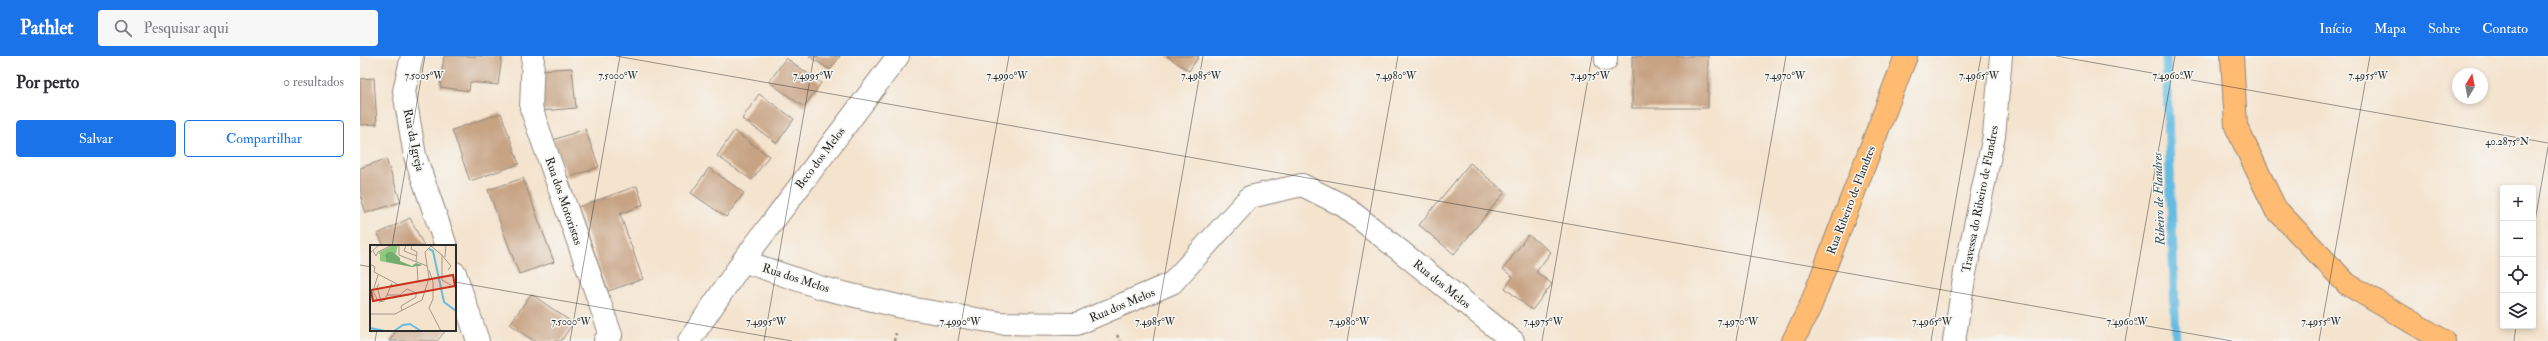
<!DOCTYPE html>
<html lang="pt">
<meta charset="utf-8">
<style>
:root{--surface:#fff;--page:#f7f7f7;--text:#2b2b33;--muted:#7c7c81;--line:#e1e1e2;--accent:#1a73e8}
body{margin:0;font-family:"IM FELL Double Pica",serif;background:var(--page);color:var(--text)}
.controls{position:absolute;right:12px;bottom:12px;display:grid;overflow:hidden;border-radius:4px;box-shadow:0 2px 6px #0003}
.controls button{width:36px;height:36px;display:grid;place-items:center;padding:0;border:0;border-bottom:1px solid var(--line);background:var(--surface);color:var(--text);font:20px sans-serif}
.compass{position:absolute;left:2092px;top:12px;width:36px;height:36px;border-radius:50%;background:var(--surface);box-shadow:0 2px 6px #0003;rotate:10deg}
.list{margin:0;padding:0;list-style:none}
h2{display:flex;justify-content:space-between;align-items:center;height:52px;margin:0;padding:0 16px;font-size:17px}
h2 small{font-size:13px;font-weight:400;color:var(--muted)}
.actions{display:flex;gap:8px;padding:12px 16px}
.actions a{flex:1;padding:9px 0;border:1px solid var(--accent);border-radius:4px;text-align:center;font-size:14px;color:var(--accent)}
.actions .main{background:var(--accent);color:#fff}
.icon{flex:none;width:22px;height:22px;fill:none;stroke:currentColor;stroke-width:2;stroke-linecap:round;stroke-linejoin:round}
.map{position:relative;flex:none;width:2188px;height:285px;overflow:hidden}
header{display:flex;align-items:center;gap:24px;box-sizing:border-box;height:56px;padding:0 20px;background:var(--accent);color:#fff}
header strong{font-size:19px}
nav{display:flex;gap:22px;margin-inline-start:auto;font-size:14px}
.search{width:280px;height:36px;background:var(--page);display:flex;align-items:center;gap:10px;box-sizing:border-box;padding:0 14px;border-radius:4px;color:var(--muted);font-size:15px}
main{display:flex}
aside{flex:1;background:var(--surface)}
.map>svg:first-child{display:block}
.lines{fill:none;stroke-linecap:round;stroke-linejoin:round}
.stream{stroke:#65bce2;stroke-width:9}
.building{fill:#c7a383}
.minor-casing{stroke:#90877c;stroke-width:24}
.major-casing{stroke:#90877c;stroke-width:24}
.path{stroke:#90877c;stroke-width:2.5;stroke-dasharray:3 3;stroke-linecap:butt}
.minor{stroke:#fff;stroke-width:22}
.major{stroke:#ffbb71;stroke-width:22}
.ticks{fill:none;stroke:#2b2b2b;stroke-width:1;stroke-opacity:0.45}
.labels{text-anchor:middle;stroke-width:3;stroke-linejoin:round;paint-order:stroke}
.street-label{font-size:12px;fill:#2b2b2b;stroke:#f6f6f2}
.water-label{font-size:13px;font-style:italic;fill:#3c5662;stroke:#f6f6f2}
.inset-river{fill:none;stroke:#65bce2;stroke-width:2}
.inset-road{fill:none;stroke:#a4998c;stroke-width:1}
.view{fill:#c8321e;fill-opacity:0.15;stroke:#c8321e;stroke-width:2}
.inset-edge{fill:none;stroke:#2b2b2b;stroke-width:2}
.ticks-label{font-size:10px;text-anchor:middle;fill:#2b2b2b;stroke:#f6f6f2;stroke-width:3;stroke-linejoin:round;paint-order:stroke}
</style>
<header>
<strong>Pathlet</strong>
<div class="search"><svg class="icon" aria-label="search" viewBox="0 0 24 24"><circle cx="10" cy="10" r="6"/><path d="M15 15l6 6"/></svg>Pesquisar aqui</div>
<nav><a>Início</a><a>Mapa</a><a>Sobre</a><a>Contato</a></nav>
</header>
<main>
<aside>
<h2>Por perto<small>0 resultados</small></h2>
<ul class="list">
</ul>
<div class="actions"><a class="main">Salvar</a><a>Compartilhar</a></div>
</aside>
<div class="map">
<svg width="2188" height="285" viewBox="0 0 2188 285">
<rect width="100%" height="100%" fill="#f6f6f2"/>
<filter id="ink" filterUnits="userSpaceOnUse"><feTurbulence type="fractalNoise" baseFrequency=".025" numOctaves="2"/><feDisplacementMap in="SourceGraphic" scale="8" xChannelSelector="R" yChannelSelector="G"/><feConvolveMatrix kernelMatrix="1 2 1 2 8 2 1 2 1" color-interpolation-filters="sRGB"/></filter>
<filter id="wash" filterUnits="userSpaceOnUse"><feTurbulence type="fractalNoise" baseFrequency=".012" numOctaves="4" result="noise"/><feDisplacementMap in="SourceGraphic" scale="16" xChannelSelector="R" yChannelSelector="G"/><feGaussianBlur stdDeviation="0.9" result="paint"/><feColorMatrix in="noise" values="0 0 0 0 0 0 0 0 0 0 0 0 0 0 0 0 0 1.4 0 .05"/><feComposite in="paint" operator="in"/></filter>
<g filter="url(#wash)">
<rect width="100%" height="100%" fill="#f4e3cd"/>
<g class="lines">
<!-- stream -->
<polyline class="stream" points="1806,0 1816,285"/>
</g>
<g id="blocks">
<!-- building -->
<g class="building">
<polygon points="84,0 142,0 138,29 110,26 109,35 80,31"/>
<polygon points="449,0 480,0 470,14"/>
<polygon points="807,0 839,0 829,15"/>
<rect x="1272" y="0" width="76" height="52"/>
<polygon points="426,2 461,27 444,51 409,26"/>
<polygon points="212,12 216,52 181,55 178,14"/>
<polygon points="14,22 17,68 0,69 0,23"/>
<polygon points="399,38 434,63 417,87 382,63"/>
<polygon points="141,57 159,108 110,125 92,74"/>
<polygon points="225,73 239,111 207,122 193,84"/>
<polygon points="374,75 409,100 392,124 357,100"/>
<polygon points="26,103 41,146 6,157 0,139 0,112"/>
<polygon points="1110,107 1145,136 1094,198 1059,169"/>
<polygon points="349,112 384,137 366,161 331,137"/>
<polygon points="163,122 194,206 159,218 128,134"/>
<polygon points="277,130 283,149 260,158 283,223 248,235 218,151"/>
<polygon points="50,162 64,190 24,190 18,178"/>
<polygon points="1168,179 1191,196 1176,216 1192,228 1172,254 1145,232 1153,221 1143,213"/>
<polygon points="171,238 213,267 201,285 174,285 150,268"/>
<polygon points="37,274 86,274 77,285 29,285"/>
</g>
</g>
</g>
<g filter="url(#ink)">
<use href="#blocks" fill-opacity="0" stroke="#90877c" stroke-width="1"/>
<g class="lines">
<!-- minor casing -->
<g class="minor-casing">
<g id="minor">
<polyline points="52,0 44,35 55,100 86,190"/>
<polyline points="173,0 171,52 251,279 245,285"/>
<polyline points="1246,4 1246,0"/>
<polyline points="383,205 538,0"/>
<polyline points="95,217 118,285"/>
<polyline points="329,285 383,205 462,232 542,251 641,267 717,268 812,227 890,141 942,129 984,150 1153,285"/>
<polyline points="1594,285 1605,217 1634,80 1641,0"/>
</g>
</g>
<!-- major casing -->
<g class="major-casing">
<g id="major">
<polyline points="1872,0 1876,70 1915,152 1987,228 2084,285"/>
<polyline points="1433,285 1450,251 1546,0"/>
</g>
</g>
<!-- path -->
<g class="path">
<polyline points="757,279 760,285"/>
<polyline points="534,285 536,277"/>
</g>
<!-- minor -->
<use href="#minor" class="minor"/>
<!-- major -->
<use href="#major" class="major"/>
</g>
</g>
<!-- ticks -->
<path class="ticks" d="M 256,0 L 1872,285M 1696,0 L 2188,87M 2173,176 L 2188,91M 32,190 L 65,0M 0,209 L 11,211M 95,226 L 432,285M 15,285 L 17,274M 210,285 L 260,0M 404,285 L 454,0M 598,285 L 649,0M 793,285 L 843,0M 987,285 L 1038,0M 1182,285 L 1232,0M 1376,285 L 1426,0M 1571,285 L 1621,0M 1765,285 L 1815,0M 1959,285 L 2010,0M 2154,285 L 2156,270"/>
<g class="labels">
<!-- street labels -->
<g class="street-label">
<text transform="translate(54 84) rotate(78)" y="4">Rua da Igreja</text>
<text transform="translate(460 102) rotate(-53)" y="4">Beco dos Melos</text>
<text transform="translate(1620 143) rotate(-79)" y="4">Travessa do Ribeiro de Flandres</text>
<text transform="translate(1491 144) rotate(-69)" y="4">Rua Ribeiro de Flandres</text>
<text transform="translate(204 145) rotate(71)" y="4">Rua dos Motoristas</text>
<text transform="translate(436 222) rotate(18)" y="4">Rua dos Melos</text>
<text transform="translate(1082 228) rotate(39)" y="4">Rua dos Melos</text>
<text transform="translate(762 249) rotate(-23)" y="4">Rua dos Melos</text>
</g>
<!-- water labels -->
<g class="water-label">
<text transform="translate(1798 143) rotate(-92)" y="5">Ribeiro de Flandres</text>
</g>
</g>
<!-- overview -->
<g transform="translate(10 189)">
<rect width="86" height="86" fill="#f4e3cd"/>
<path d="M 23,0 L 28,0 L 26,9 L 23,7 L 15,10 L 16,17 L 10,16 L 10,9 L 8,8 Z" fill="#8cc97f"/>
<path d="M 18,7 L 23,7 L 30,13 L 30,16 L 42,21 L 46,18 L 52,20 L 42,22 L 16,17 L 15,10 Z" fill="#71ad6e"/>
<path class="inset-river" d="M 59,4 L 63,6 L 74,57 L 86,66M 0,83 L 15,86M 24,86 L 33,80 L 40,79 L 51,86"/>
<path class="inset-road" d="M 29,0 L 29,10 L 57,21M 36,0 L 34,6 L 47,11M 42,0 L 41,4 L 47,7 L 46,17M 3,6 L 6,11 L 8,7 L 22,0M 0,8 L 9,0M 71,9 L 81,21 L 78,25M 75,12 L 76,0M 0,19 L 5,22 L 4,27 L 29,40M 59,25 L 63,37 L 63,54 L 59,63 L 71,86M 48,37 L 47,21 L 51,20M 9,39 L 7,42 L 11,56M 17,50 L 21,41 L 22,39 L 21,39 L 21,41M 8,56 L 3,46 L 8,30M 9,57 L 14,56 L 17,50 L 30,50 L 37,44 L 46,48 L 46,52 L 31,61 L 32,66M 0,69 L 25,69 L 52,55 L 59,33 L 55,7 L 61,1 L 72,10 L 72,35 L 86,43"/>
<path class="view" d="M 83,30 L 85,41 L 3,56 L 1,45 Z"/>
<rect width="86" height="86" class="inset-edge"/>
</g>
<g class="ticks-label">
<text x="1230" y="23">7.4975°W</text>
<text x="1619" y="23">7.4965°W</text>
<text x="1813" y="23">7.4960°W</text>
<text x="2008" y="23">7.4955°W</text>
<text x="64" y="23">7.5005°W</text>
<text x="258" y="23">7.5000°W</text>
<text x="453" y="23">7.4995°W</text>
<text x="647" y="23">7.4990°W</text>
<text x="841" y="23">7.4985°W</text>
<text x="1036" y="23">7.4980°W</text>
<text x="1425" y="23">7.4970°W</text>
<text x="2147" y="89">40.2875°N</text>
<text x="211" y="269">7.5000°W</text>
<text x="406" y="269">7.4995°W</text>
<text x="600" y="269">7.4990°W</text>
<text x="795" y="269">7.4985°W</text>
<text x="989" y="269">7.4980°W</text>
<text x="1183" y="269">7.4975°W</text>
<text x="1378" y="269">7.4970°W</text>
<text x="1572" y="269">7.4965°W</text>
<text x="1767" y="269">7.4960°W</text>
<text x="1961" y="269">7.4955°W</text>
</g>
</svg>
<div class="controls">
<button>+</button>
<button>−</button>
<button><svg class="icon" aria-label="locate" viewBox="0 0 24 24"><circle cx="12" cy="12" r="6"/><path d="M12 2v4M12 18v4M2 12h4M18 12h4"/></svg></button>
<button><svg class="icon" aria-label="layers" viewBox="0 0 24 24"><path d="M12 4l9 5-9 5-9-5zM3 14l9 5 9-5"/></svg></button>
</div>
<svg class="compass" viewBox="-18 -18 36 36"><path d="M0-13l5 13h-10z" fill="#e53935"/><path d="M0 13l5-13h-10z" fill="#7c7c81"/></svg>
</div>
</main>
